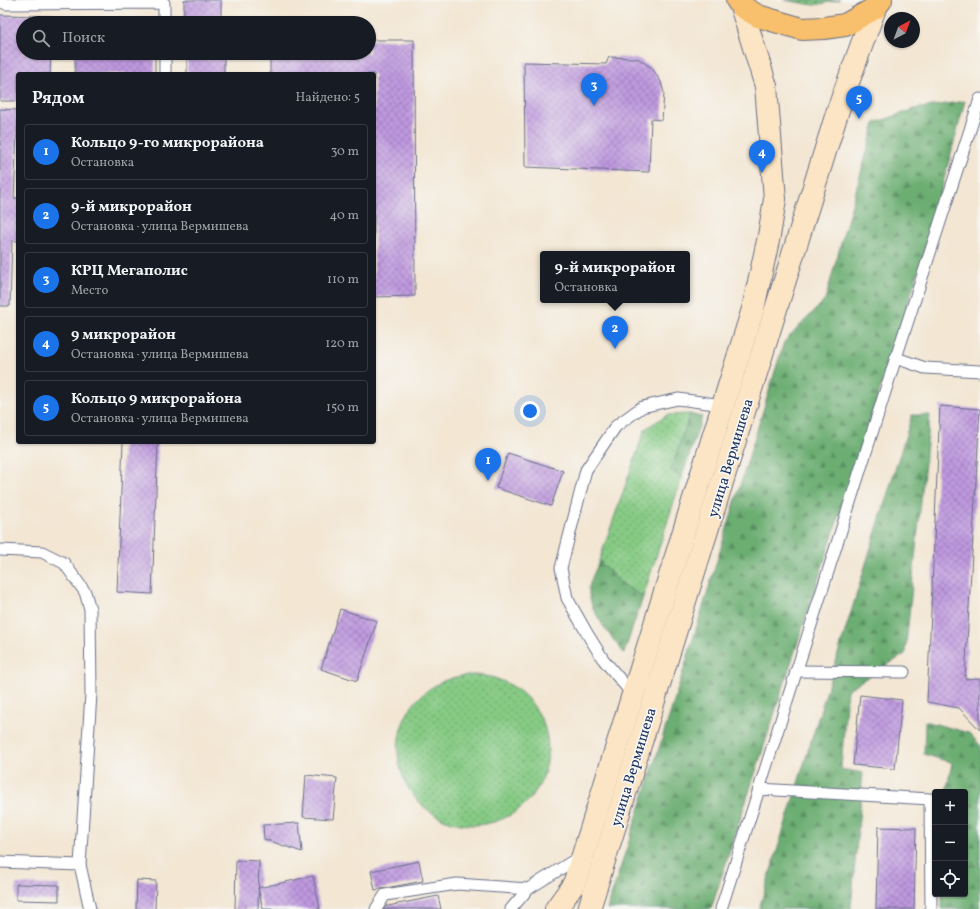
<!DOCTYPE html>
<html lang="ru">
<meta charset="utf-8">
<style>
:root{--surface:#171b24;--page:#242831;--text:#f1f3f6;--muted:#9ea1a6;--line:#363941;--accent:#1a73e8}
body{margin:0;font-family:Vollkorn,serif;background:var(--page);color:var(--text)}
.controls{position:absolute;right:12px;bottom:12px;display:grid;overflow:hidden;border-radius:4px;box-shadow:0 1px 3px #0004}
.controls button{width:36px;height:36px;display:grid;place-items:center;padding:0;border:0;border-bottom:1px solid var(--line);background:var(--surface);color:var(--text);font:20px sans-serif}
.compass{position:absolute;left:884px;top:12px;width:36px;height:36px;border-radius:50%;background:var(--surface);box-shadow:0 1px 3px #0004;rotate:41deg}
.you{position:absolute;left:530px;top:411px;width:14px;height:14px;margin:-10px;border:3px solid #fff;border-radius:50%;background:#1a73e8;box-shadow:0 0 0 6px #1a73e833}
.badge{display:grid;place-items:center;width:26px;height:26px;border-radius:50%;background:var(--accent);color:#fff;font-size:13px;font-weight:700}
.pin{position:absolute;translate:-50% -33px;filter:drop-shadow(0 1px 2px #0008)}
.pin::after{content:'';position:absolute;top:21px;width:14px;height:12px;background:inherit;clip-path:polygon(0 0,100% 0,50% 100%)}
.popup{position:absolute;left:540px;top:251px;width:150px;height:52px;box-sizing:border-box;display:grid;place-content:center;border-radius:4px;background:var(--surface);filter:drop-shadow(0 1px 3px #0005);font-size:13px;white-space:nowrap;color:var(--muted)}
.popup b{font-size:15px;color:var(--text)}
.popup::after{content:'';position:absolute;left:50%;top:100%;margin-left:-8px;border:8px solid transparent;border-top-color:var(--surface)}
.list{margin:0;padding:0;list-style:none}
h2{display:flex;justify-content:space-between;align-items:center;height:52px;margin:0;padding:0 16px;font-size:17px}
h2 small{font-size:13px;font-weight:400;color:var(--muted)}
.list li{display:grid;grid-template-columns:26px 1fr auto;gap:12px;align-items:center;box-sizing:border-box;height:56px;margin:0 8px 8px;padding:0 8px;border:1px solid var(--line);border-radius:4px}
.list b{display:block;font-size:15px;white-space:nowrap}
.list p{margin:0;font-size:13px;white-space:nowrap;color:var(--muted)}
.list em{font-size:13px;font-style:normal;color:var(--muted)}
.icon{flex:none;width:22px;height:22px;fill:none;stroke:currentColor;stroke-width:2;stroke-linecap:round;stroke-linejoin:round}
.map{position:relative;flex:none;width:980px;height:909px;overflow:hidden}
.search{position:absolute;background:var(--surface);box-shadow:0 1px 3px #0004;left:16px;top:16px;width:360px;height:44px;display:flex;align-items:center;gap:10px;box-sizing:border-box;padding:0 14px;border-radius:22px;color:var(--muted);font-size:15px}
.panel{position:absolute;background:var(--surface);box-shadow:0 1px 3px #0004;left:16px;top:72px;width:360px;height:372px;border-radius:4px}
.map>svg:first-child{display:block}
.grass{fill:url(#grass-dots);stroke:#507c71}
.forest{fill:url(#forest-firs);stroke:#446e68}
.building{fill:url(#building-cross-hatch)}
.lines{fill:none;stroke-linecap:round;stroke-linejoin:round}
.service-casing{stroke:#676f87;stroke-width:13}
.secondary-casing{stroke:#676f87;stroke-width:24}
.primary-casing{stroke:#676f87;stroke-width:24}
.service{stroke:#fff;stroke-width:11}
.secondary{stroke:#fce5c4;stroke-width:22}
.primary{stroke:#f8bf6c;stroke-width:22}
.labels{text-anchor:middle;stroke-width:3.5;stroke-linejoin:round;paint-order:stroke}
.street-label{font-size:15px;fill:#1b2f5e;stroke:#f6f6f2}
</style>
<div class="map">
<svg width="980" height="909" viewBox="0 0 980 909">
<defs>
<pattern id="grass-dots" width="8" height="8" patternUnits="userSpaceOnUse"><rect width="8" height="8" fill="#86ca84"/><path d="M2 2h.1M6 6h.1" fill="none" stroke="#6da46f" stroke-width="1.8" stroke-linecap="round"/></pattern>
<pattern id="forest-firs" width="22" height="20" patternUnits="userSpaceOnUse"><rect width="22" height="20" fill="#6cae72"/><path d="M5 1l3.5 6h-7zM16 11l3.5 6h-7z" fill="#588e61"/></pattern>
<pattern id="building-cross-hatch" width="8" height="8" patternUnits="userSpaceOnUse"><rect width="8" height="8" fill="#bf99df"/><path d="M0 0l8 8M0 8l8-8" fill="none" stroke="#9a7db8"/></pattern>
</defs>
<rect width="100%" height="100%" fill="#f6f6f2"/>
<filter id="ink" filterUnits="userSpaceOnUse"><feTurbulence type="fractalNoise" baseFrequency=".025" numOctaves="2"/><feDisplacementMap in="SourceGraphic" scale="8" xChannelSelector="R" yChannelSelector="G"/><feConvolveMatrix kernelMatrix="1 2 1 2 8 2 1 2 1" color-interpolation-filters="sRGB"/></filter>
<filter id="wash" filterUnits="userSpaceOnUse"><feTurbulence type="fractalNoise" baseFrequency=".012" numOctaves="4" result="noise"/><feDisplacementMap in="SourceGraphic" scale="16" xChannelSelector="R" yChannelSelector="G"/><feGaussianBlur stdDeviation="0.9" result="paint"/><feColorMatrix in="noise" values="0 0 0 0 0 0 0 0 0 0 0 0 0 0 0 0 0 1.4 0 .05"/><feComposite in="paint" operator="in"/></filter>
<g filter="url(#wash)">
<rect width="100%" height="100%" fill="#f3e6d3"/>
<!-- grass -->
<g class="grass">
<polygon points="784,0 840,0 814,5"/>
<polygon points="690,414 671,470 682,477 643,597 621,583 599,561 645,429 667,415"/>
<circle cx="473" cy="750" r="75"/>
</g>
<!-- forest -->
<g class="forest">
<polygon points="965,101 924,254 711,909 607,909 671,711 784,342 825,300 875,123 914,109"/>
<polygon points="690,414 702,417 682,477 671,470"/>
<polygon points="912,415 930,415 905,654 847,690 841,769 863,773 851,909 759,909"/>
<path d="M 599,561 L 621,583 L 643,597 L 624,653 C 612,638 589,611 589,591 C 588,583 597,568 599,561 Z"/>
<polygon points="925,721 969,733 980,745 980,909 942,909 942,894 965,894 965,792 946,792 952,763 924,754"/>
</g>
<g id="blocks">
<!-- building -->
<g class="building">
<rect x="184" y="0" width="37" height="23"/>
<polygon points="0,15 52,16 51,23 23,23 23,53 51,53 50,74 18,74 18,101 0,101"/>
<rect x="75" y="20" width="80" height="3"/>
<polygon points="369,40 414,40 415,296 374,297 374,74 270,74 270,53 369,53"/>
<rect x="75" y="53" width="80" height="21"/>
<rect x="187" y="53" width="37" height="21"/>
<polygon points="609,57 631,58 639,59 652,68 661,82 664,93 662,120 651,119 649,172 525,167 524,62 606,64"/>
<polygon points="0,109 18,110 14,198 18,198 18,241 12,241 10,306 0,306"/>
<polygon points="940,406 980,409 965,679 979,678 980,679 980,730 959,708 927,702"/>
<polygon points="123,442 158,442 152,594 117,592"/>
<polygon points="508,453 563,471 551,506 496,488"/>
<polygon points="340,609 377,621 357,681 321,669"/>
<polygon points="860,695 902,700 895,769 853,765"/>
<polygon points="306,775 337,778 333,819 303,817"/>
<polygon points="299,823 302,852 264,839 263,825"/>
<polygon points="878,827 916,828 914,909 876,909"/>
<polygon points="236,860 259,861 258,909 235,909"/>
<polygon points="419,861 423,881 375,890 371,871"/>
<polygon points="313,876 320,909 263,909 258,888"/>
<polygon points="137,880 156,881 155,909 136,909"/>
<polygon points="16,884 59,885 59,901 16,900"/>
<polygon points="438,896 441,909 378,909 378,908"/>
</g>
</g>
</g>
<g filter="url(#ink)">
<use href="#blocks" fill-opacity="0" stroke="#676f87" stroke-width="1"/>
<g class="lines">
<!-- service casing -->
<g class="service-casing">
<g id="service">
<polyline points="0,1 6,4 164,3 164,23"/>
<polyline points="165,53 165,74"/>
<polyline points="896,358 925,368 980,371"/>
<polyline points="0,550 42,552 64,563 85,592 90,609 91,694 80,865 90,909"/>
<polyline points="796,671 904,672"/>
<polyline points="633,695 603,659 588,635 567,598 561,568 586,470 616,426 642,407 678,399 723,405"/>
<polyline points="759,789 930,799 931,909"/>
<polyline points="0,862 80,865"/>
<polyline points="376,909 385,895 457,884 528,889 581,856"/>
<polyline points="511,909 528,889"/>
<polyline points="721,909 891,373 980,99"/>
</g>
</g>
<!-- secondary casing -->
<g class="secondary-casing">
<g id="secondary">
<polyline points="556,909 574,884 583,855 753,309 769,236 775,199 766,86 741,6"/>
<polyline points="589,909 838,110 875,8"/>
</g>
</g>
<!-- primary casing -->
<g class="primary-casing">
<polyline id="primary" points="737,0 741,6 758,16 802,29 824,28 845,25 875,8 881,0"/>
</g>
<!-- service -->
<use href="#service" class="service"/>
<!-- secondary -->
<use href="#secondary" class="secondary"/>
<!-- primary -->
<use href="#primary" class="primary"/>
</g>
</g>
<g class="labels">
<!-- street labels -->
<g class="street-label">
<text transform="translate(730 458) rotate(-73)" y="5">улица Вермишева</text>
<text transform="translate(633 767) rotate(-73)" y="5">улица Вермишева</text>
</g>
</g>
</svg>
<div class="controls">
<button>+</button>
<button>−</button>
<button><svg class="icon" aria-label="locate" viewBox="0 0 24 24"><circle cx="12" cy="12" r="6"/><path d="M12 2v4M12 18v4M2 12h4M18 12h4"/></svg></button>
</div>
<svg class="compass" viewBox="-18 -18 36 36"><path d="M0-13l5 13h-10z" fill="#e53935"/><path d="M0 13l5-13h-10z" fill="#9ea1a6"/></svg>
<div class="you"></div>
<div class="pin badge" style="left:488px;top:481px">1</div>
<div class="pin badge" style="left:615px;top:349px">2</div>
<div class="popup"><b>9-й микрорайон</b>Остановка</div>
<div class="pin badge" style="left:594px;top:106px">3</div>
<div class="pin badge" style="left:762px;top:173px">4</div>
<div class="pin badge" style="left:859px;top:119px">5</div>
<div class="search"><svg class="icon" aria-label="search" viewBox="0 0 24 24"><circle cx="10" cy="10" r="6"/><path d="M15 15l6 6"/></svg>Поиск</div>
<section class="panel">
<h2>Рядом<small>Найдено: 5</small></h2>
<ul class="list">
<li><span class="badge">1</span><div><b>Кольцо 9-го микрорайона</b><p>Остановка</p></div><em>30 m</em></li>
<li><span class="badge">2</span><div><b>9-й микрорайон</b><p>Остановка · улица Вермишева</p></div><em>40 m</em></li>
<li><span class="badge">3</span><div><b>КРЦ Мегаполис</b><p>Место</p></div><em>110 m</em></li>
<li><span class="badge">4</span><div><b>9 микрорайон</b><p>Остановка · улица Вермишева</p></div><em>120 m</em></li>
<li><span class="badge">5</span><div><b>Кольцо 9 микрорайона</b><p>Остановка · улица Вермишева</p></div><em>150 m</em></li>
</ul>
</section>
</div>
